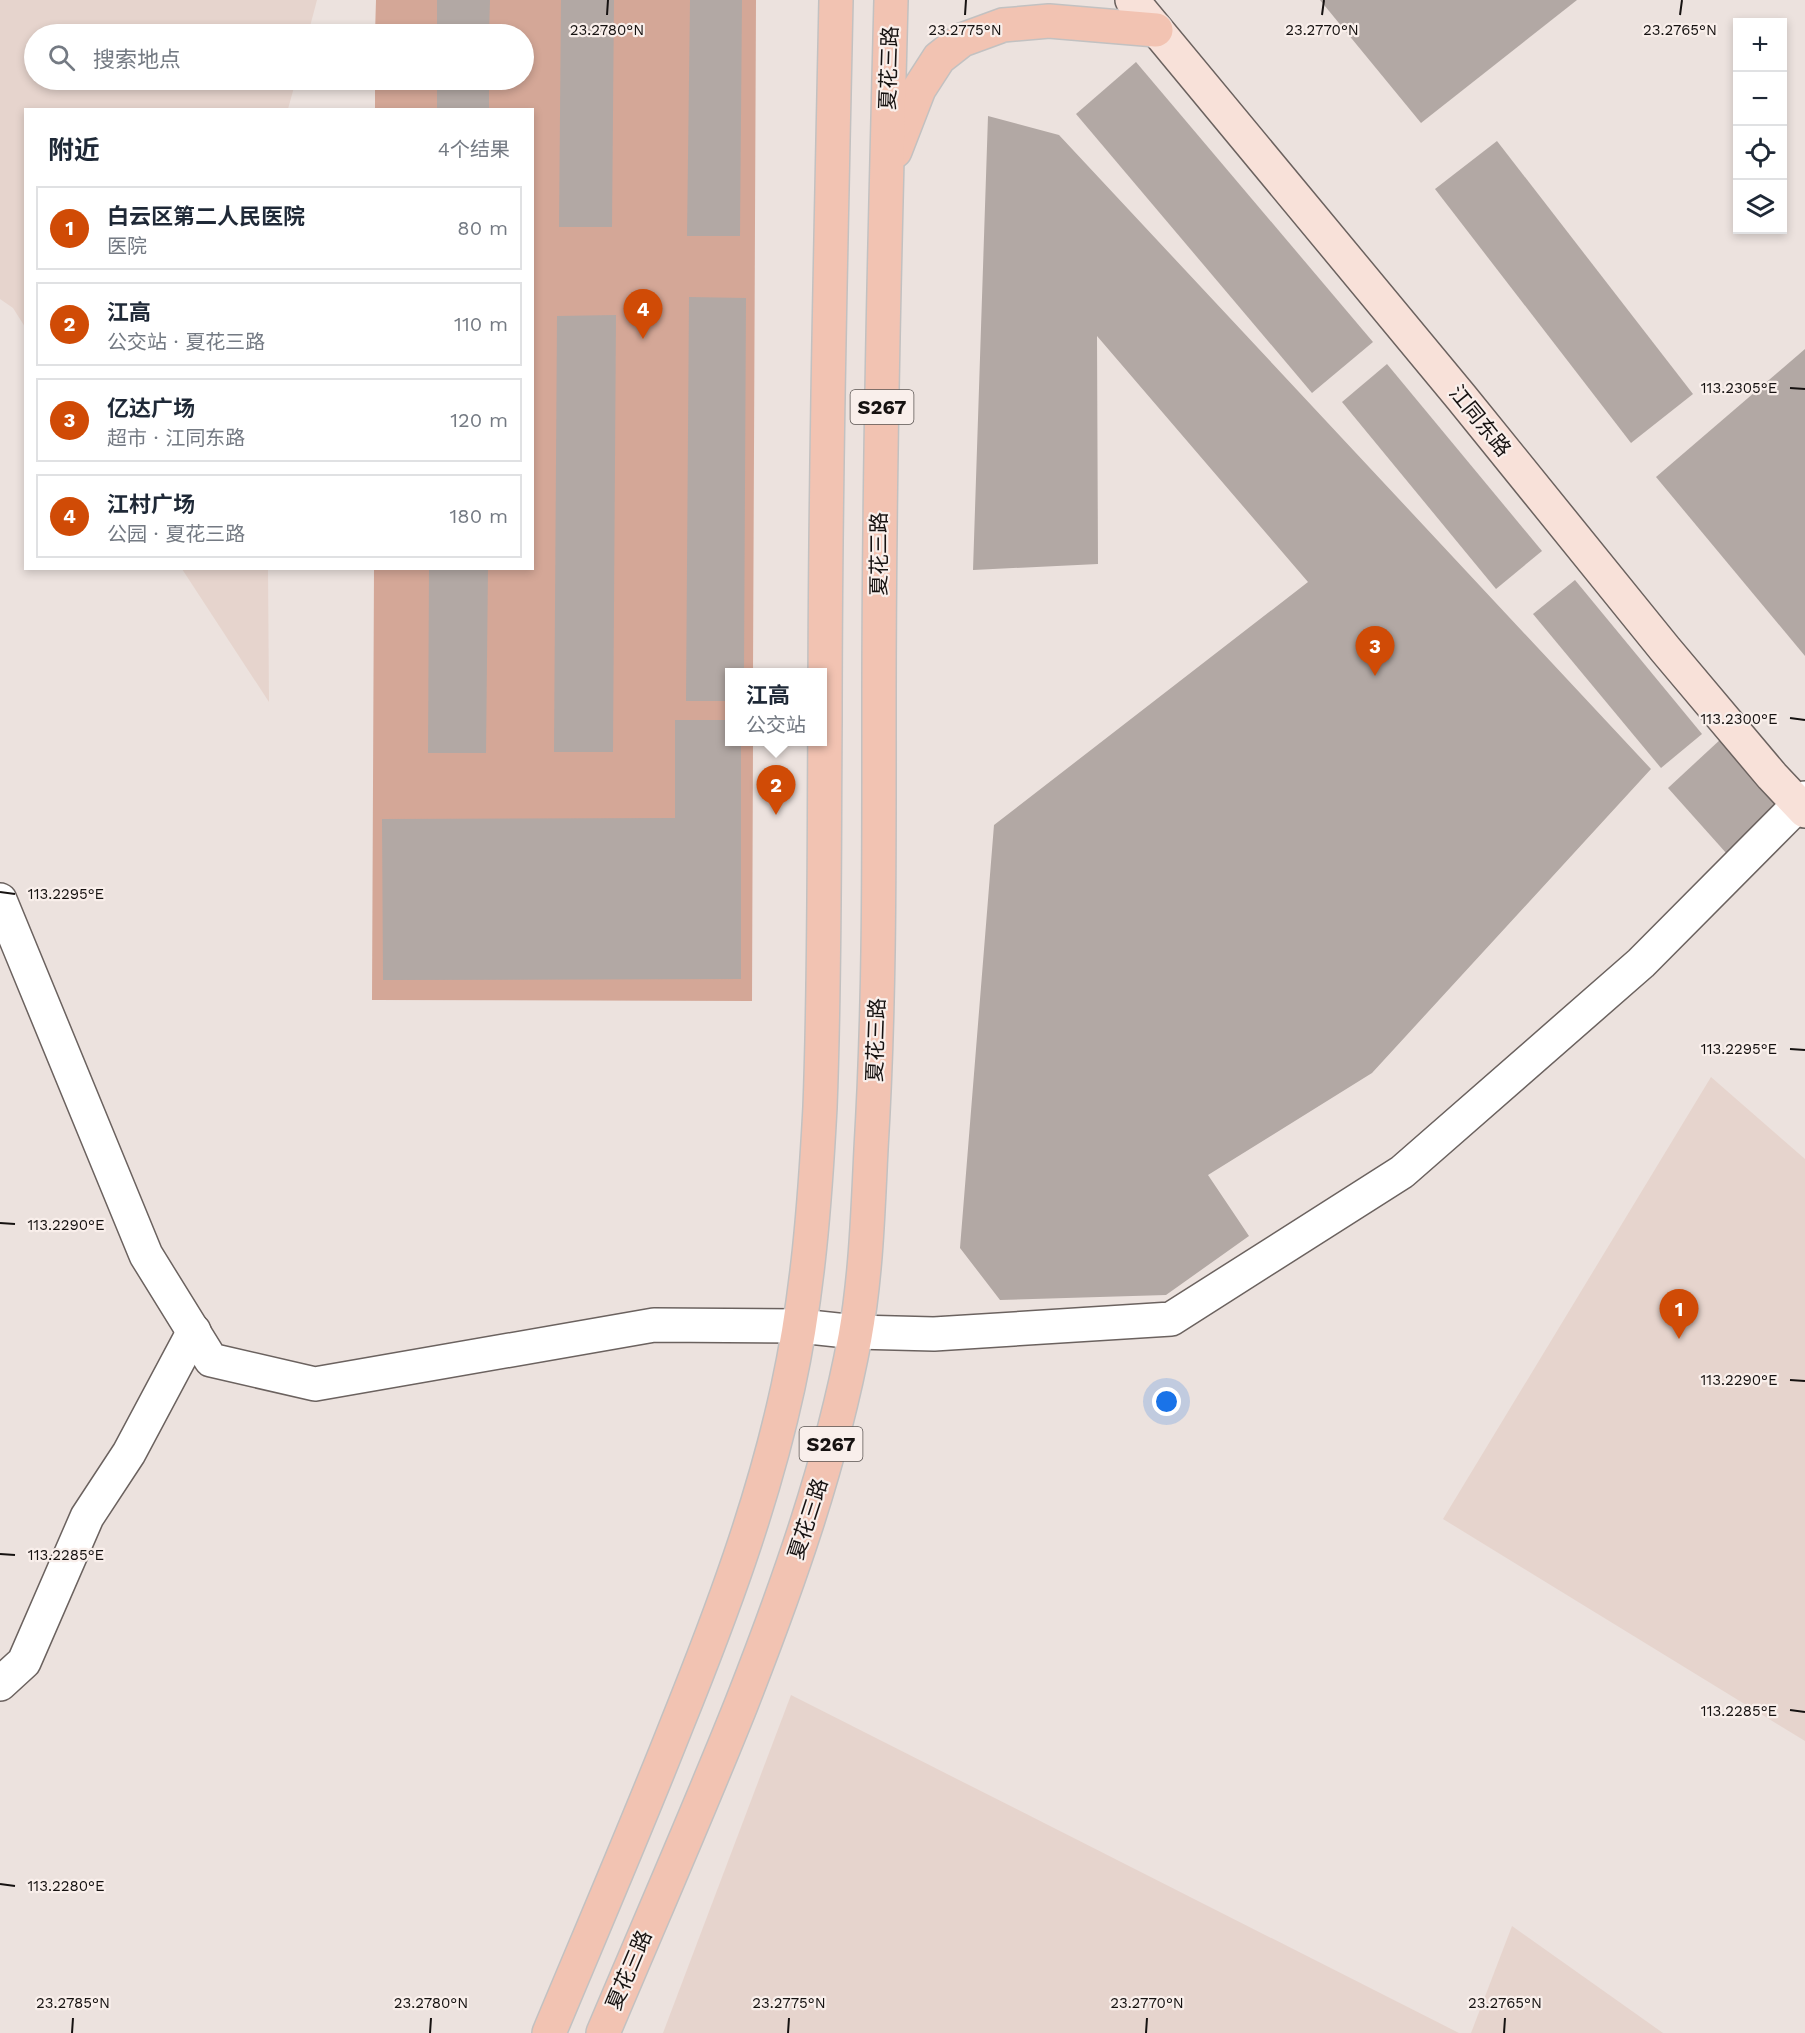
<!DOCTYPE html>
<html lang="zh">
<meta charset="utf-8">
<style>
:root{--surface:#fff;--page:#f6f6f7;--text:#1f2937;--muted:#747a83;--line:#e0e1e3;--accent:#d04b06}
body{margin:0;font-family:"Work Sans","Noto Sans SC",sans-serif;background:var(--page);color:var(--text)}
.controls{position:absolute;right:18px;top:18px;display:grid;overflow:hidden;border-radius:0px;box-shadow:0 3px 9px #0003}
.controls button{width:54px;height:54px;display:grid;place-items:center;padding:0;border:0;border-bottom:2px solid var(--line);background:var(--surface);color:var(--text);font:30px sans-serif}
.you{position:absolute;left:1167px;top:1402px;width:21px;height:21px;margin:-15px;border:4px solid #fff;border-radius:50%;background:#1a73e8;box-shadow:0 0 0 9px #1a73e833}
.badge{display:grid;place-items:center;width:39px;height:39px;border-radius:50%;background:var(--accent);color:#fff;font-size:20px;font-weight:700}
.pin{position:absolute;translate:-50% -50px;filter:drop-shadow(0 2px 3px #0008)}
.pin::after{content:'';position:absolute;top:32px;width:21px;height:18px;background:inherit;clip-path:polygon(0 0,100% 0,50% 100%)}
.popup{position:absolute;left:725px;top:668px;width:102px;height:78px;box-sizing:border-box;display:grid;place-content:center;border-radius:0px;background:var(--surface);filter:drop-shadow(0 2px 4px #0005);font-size:20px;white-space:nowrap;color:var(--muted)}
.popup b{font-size:22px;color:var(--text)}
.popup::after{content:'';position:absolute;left:50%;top:100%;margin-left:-12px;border:12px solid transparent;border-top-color:var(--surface)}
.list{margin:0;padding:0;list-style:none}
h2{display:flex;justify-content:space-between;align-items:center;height:78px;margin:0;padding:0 24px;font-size:26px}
h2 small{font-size:20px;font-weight:400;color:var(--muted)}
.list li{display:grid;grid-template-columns:39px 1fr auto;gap:18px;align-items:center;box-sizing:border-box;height:84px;margin:0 12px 12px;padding:0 12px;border:2px solid var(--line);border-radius:0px}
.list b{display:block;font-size:22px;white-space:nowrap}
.list p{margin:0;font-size:20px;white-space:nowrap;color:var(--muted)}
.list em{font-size:20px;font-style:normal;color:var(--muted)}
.icon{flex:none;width:33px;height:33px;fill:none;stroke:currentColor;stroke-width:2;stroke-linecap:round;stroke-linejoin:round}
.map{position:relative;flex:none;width:1805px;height:2033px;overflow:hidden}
.search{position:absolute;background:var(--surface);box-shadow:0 3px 9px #0003;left:24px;top:24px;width:510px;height:66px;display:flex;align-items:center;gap:15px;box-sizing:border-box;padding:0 21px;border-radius:33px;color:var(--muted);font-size:22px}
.panel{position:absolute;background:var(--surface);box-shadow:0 3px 9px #0003;left:24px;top:108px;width:510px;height:462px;border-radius:0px}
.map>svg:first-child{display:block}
.built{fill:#e6d4cd}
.green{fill:#d4a797}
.building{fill:#b2a8a4}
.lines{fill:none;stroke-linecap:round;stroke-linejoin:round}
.street-casing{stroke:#6b625f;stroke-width:36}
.secondary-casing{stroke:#6b625f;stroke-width:36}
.primary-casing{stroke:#c2c1c1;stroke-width:36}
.street{stroke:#fff;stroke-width:33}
.secondary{stroke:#f8e1d9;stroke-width:33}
.primary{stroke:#f2c3b2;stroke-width:33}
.ticks{fill:none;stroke:#161211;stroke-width:2}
.labels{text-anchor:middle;stroke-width:4.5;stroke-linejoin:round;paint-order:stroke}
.shield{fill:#f9efeb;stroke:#5a5452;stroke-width:1.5}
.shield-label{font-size:20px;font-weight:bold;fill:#161211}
.street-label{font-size:21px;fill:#161211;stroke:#f9efeb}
.ticks-label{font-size:15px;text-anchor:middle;fill:#161211;stroke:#f9efeb;stroke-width:4.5;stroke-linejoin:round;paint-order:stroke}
</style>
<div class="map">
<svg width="1805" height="2033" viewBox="0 0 1805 2033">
<rect width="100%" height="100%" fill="#ece2de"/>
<!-- built -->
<g class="built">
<polygon points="0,0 317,0 308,34 34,34 34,80 296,80 288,109 26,110 25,327 13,308 0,299"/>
<polygon points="182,569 268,569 269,702"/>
<polygon points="1711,1077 1805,1159 1805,1741 1443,1519"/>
<polygon points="791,1695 1459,2033 663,2033"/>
<polygon points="1512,1926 1663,2033 1471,2033"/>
</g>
<!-- green -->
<polygon class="green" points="376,0 756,0 753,672 730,672 730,742 753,742 752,1001 372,1000 374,569 532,568 532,110 375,109 375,80 524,80 524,34 375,34"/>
<!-- building -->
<g class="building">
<polygon points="437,0 490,0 489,34 437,34"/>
<polygon points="561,0 614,0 612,227 559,227"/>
<polygon points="690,0 742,0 740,236 687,236"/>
<polygon points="1320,0 1577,0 1421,123"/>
<polygon points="1136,62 1373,342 1312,393 1076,114"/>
<rect x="437" y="80" width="52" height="30"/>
<polygon points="988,116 1059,135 1651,769 1372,1073 1208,1175 1249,1236 1166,1295 1000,1300 960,1248 994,825 1308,582 1097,336 1098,564 973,570"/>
<polygon points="1497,141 1693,394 1631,443 1435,189"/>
<polygon points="689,297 746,298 744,672 730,672 730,701 686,701"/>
<polygon points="616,315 613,752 554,752 557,316"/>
<polygon points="1805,349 1805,656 1656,477"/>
<polygon points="1387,364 1542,551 1496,589 1342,402"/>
<polygon points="429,568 488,568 486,753 428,753"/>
<polygon points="1575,580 1702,734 1661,768 1533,614"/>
<polygon points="675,720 730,720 730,742 741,742 741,979 383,980 382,819 675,818"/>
<polygon points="1722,738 1782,804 1727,854 1668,788"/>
</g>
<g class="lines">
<!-- street casing -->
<g class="street-casing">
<g id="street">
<polyline points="0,900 146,1255 211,1360 315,1384 654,1325 800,1326 856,1332 934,1334 1171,1319 1402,1172 1641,963 1805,798"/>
<polyline points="0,1684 24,1662 87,1517 129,1453 194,1331"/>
</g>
</g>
<!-- secondary casing -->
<g class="secondary-casing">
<polyline id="secondary" points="1132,0 1461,397 1665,649 1772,776 1805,811"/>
</g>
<!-- primary casing -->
<g class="primary-casing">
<g id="primary">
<polyline points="895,151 919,89 939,58 962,40 1003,25 1049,21 1156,30"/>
<path d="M 549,2033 C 592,1930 636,1828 677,1724 C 721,1615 763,1503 788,1387 C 808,1295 815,1201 820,1107 C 825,979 824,850 825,721 C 825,481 831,240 836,0"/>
<path d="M 603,2033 C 649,1924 697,1815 741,1705 C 788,1585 831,1465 855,1337 C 866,1276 868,1211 871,1149 C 880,1000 879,850 879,700 C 879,467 885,233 891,0"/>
</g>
</g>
<!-- street -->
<use href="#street" class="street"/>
<!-- secondary -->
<use href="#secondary" class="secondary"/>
<!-- primary -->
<use href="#primary" class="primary"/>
</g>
<!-- ticks -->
<path class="ticks" d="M 607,15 L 608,0M 965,15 L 966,0M 1322,15 L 1324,0M 1680,15 L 1682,0M 1790,388 L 1805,389M 1790,718 L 1805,720M 0,892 L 15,894M 1790,1049 L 1805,1050M 0,1223 L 15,1224M 1790,1380 L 1805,1381M 0,1554 L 15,1555M 1790,1710 L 1805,1712M 0,1884 L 15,1886M 72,2033 L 73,2018M 430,2033 L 431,2018M 788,2033 L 789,2018M 1146,2033 L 1147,2018M 1504,2033 L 1505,2018"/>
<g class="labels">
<!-- shield labels -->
<g class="shield">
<rect x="850.5" y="390" width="63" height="34" rx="4.5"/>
<rect x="799.5" y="1427" width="63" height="34" rx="4.5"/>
</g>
<g class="shield-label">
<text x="882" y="414">S267</text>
<text x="831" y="1451">S267</text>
</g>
<!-- street labels -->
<g class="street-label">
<text transform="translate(889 68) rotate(-88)" y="7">夏花三路</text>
<text transform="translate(1480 421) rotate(51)" y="7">江同东路</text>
<text transform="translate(879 554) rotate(-90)" y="7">夏花三路</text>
<text transform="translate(876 1040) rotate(-88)" y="7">夏花三路</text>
<text transform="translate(808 1519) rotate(-72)" y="7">夏花三路</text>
<text transform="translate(629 1970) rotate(-67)" y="7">夏花三路</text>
</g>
</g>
<g class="ticks-label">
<text x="607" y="35">23.2780°N</text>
<text x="965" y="35">23.2775°N</text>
<text x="1322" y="35">23.2770°N</text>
<text x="1680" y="35">23.2765°N</text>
<text x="1739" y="393">113.2305°E</text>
<text x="1739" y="724">113.2300°E</text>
<text x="66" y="899">113.2295°E</text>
<text x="1739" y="1054">113.2295°E</text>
<text x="66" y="1230">113.2290°E</text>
<text x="1739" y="1385">113.2290°E</text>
<text x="66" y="1560">113.2285°E</text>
<text x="1739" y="1716">113.2285°E</text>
<text x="66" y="1891">113.2280°E</text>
<text x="73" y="2008">23.2785°N</text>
<text x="431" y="2008">23.2780°N</text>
<text x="789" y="2008">23.2775°N</text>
<text x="1147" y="2008">23.2770°N</text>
<text x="1505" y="2008">23.2765°N</text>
</g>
</svg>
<div class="controls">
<button>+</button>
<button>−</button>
<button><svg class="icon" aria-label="locate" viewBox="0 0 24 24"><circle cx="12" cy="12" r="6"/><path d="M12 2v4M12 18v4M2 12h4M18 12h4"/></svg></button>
<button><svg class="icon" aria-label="layers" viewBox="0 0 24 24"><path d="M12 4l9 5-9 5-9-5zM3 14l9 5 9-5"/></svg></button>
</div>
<div class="you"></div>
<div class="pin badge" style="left:1679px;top:1339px">1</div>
<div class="pin badge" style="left:776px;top:815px">2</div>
<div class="popup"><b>江高</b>公交站</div>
<div class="pin badge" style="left:1375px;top:676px">3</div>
<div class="pin badge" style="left:643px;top:339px">4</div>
<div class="search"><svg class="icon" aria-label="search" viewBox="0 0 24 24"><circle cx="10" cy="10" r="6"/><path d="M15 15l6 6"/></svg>搜索地点</div>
<section class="panel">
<h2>附近<small>4个结果</small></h2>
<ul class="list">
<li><span class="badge">1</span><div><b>白云区第二人民医院</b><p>医院</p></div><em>80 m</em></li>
<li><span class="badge">2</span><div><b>江高</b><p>公交站 · 夏花三路</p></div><em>110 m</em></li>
<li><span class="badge">3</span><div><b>亿达广场</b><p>超市 · 江同东路</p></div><em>120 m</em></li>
<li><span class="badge">4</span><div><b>江村广场</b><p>公园 · 夏花三路</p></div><em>180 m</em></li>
</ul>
</section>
</div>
